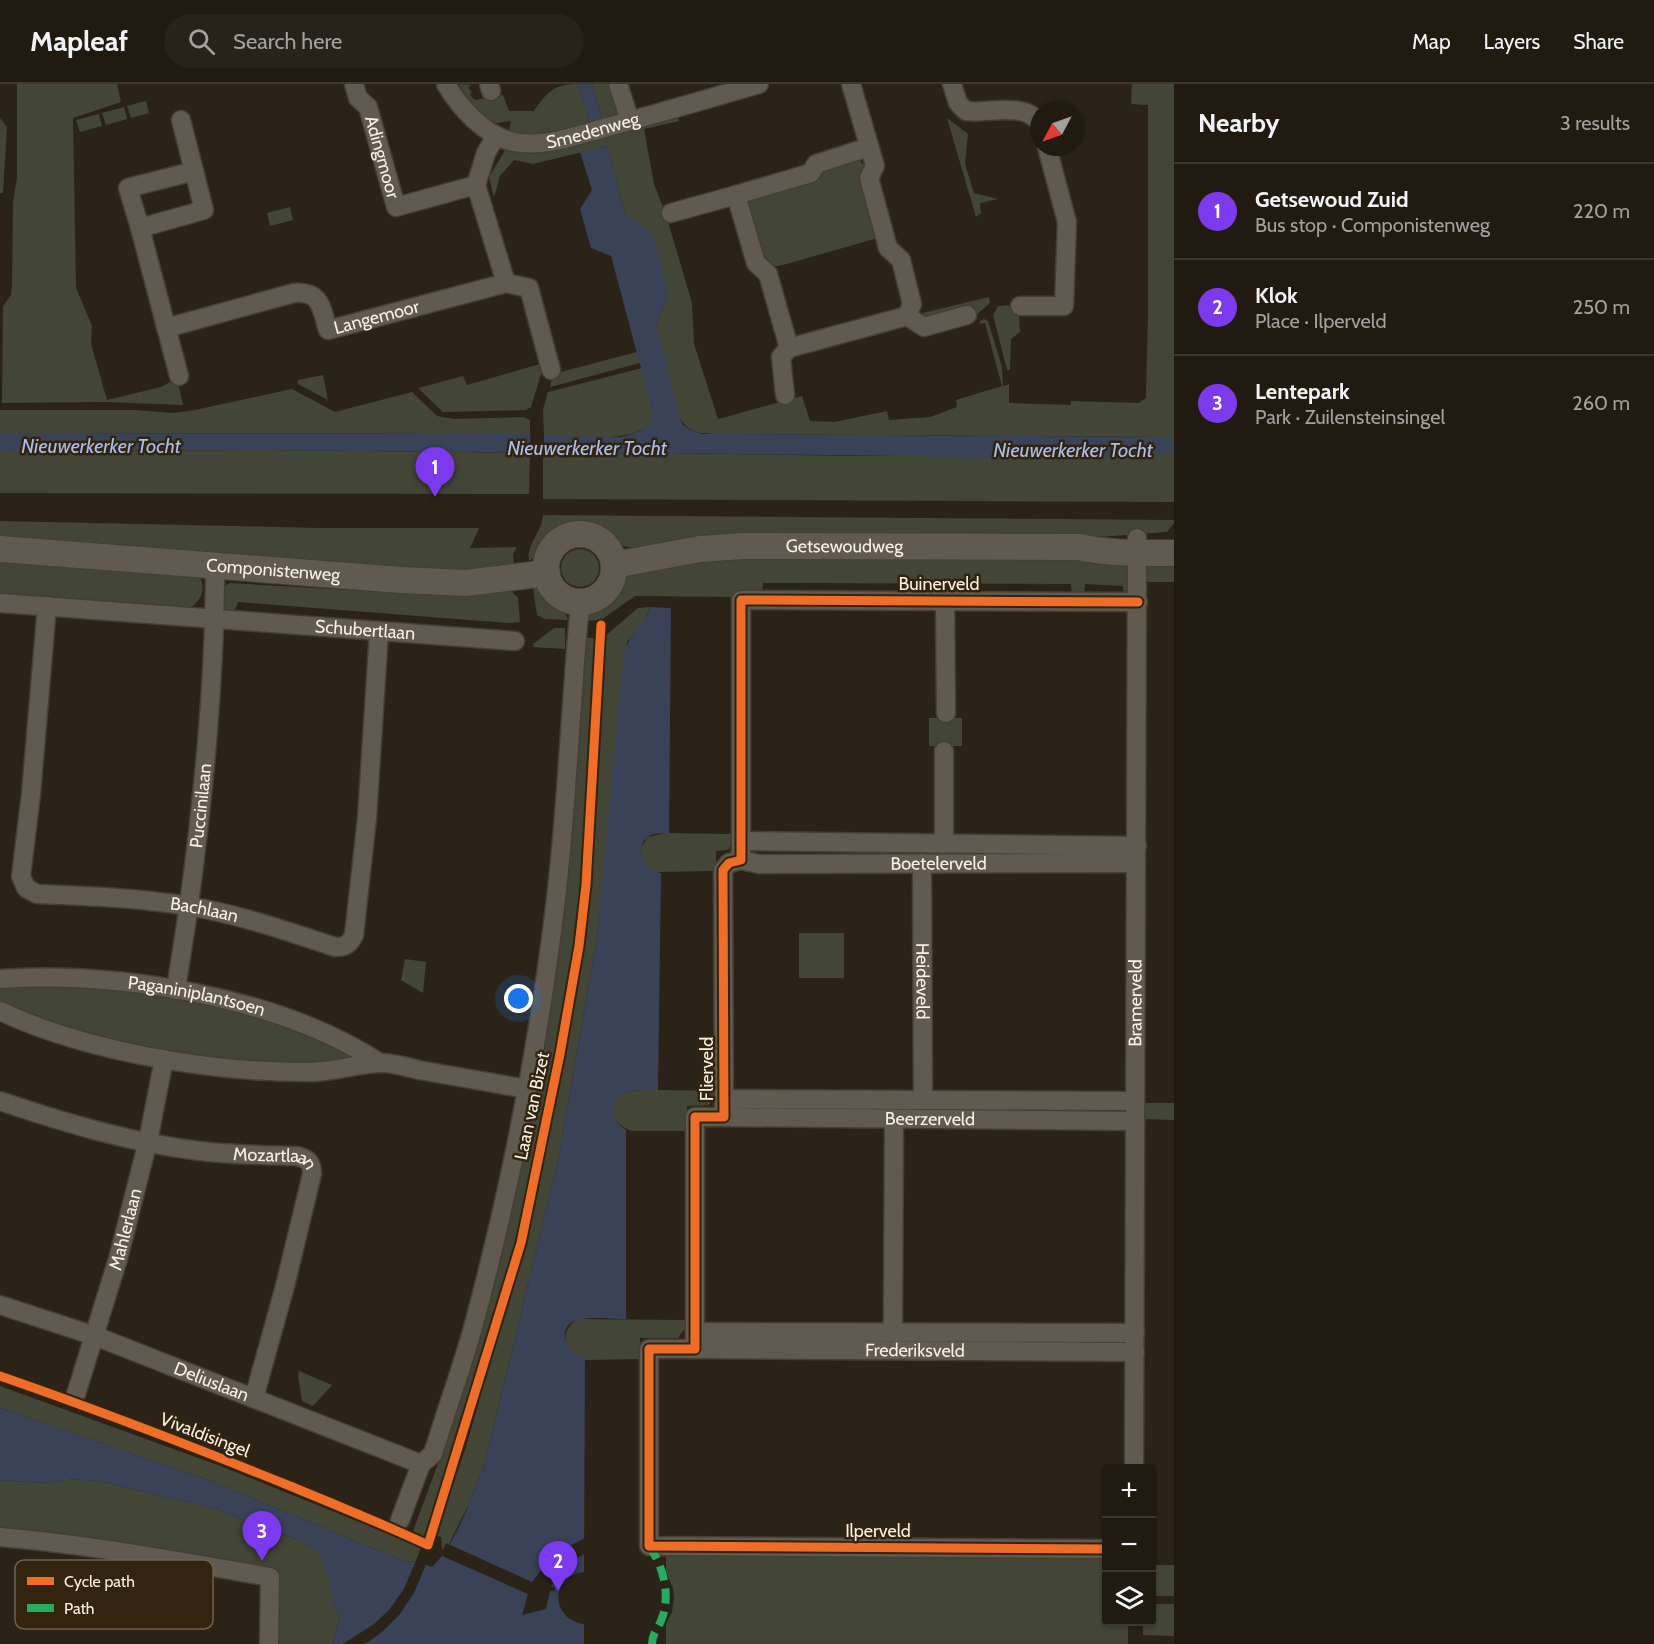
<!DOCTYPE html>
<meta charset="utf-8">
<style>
:root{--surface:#201a11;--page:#28231a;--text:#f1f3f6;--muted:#a2a19f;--line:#3d3831;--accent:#7c3aed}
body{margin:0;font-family:Cabin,sans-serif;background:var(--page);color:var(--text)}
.controls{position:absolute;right:18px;bottom:18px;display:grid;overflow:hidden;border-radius:6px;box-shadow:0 2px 4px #0004}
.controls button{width:54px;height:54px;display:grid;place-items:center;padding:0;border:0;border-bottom:2px solid var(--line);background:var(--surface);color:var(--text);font:30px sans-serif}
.compass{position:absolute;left:1030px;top:18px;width:54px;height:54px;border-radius:50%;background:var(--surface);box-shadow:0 2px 4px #0004;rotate:229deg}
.you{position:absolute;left:519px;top:915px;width:21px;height:21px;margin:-15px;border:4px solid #fff;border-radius:50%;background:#1a73e8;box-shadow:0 0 0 9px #1a73e833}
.badge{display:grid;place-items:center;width:39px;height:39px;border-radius:50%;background:var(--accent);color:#fff;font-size:20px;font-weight:700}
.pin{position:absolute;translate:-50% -50px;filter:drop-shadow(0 2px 3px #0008)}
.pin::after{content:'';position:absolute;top:32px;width:21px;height:18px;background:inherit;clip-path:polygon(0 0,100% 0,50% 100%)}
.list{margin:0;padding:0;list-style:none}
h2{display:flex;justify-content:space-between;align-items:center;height:78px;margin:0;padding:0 24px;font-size:26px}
h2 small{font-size:20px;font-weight:400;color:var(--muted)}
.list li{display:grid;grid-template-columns:39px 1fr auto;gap:18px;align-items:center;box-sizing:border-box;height:96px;padding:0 24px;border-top:2px solid var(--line)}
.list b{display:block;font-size:22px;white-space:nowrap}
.list p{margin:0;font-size:20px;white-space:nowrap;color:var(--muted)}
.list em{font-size:20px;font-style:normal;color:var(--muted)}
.icon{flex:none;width:33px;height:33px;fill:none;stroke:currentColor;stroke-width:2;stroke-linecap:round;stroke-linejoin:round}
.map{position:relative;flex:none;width:1174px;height:1560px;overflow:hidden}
header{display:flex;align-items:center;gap:36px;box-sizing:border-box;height:84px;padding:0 30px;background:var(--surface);border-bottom:2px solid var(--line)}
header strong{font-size:28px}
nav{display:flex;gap:33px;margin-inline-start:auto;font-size:21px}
.search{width:420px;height:54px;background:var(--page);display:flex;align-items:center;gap:15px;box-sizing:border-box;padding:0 21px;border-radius:33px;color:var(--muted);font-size:22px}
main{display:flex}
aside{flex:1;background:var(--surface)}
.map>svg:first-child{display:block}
.green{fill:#434636}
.water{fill:#394257}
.pier{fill:#2b2317}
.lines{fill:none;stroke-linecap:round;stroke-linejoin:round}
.minor-casing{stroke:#453e35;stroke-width:21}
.secondary-casing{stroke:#453e35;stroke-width:28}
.minor{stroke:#615a51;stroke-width:18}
.secondary{stroke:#615a51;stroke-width:26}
.quiet{stroke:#26ab63;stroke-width:8;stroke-dasharray:15 8;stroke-linecap:butt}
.cycleway-casing{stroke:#33240f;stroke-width:13}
.cycleway{stroke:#ee6e29;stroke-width:9}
.labels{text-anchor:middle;stroke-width:5;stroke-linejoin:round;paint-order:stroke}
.street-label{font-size:18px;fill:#faf1e4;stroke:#33240f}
.water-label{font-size:20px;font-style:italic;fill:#a7bfef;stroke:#33240f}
.key{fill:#33240f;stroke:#6f624f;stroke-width:1.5}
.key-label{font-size:16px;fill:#faf1e4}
</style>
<header>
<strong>Mapleaf</strong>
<div class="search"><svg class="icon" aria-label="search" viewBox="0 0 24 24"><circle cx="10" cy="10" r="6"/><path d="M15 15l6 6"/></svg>Search here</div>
<nav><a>Map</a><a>Layers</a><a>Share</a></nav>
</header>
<main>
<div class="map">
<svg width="1174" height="1560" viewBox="0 0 1174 1560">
<rect width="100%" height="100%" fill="#2b2317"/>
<!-- green -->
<g class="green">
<polygon points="17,0 117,0 121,18 73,34 76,204 92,242 91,260 107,316 161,303 177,294 183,321 107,318 2,319 3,222 11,211 12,200 13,119 17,94"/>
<path d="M 459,0 L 471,1 L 468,4 L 472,8 L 470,11 L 475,16 L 503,11 L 509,27 L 534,27 C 547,8 554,0 578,0 L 591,43 L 604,40 L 592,0 L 611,0 L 619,30 L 676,28 L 679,37 L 644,45 L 654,100 L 666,131 L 692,219 L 694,260 L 718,335 L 802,312 L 810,337 L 835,338 L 887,327 L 889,336 L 930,333 L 957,323 L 956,316 L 1002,302 L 985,239 L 980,240 L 980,237 L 984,235 L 988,237 L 1002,283 L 1003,302 L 1009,300 L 1009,319 L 1071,321 L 1071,317 L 1139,319 L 1146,314 L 1146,310 L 1148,229 L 1148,21 L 1131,20 L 1132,0 L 1174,0 L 1174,353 L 721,350 C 702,350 686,350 678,329 L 655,243 L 668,210 L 625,130 L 607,62 L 533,80 L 514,76 L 500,92 L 494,113 L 489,93 L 504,68 L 511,37 C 506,37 500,39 496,39 C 483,37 464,11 459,0 Z"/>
<polygon points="146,17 149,29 131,34 127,22"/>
<polygon points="124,23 127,35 106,41 102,29"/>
<polygon points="99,30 102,42 80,48 76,36"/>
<polygon points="0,34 7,43 3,109 0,109"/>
<polygon points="947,34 968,50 965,80 974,109 998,115 980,119 981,129 976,133"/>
<polygon points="859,76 864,81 860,89 878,154 783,181 769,183 765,181 747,118 749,115 820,94 822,86"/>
<polygon points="290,123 293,136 270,142 267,129"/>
<polygon points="989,213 990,219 975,232 971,221 925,234 923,229"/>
<polygon points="1015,221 1019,231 1020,248 1011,255 1010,286 1007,286 993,231 998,222"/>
<polygon points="637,268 640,279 550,303 553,290"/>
<polygon points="540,280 542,287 531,323 526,326 443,328 418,304 463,292 467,301"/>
<path d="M 642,284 L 654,333 C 644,362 569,352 544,352 L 543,325 L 548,308 Z"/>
<polygon points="323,291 328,316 298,300 298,296"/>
<polygon points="292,305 335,328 412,308 437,332 454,335 524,333 530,336 530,349 0,350 0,326 134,326 174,329 195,326"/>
<polygon points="266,366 530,369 529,410 0,409 0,367"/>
<polygon points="663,369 854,372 1174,370 1174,418 543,415 543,371"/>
<path d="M 543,431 L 1174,436 L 1174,439 L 1167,448 L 1084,454 L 679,459 C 663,460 644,466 628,463 C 603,459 593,433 563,446 C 549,453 541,469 529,477 C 526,461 542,448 543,431 Z"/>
<polygon points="0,437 319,444 479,444 470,464 517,463 513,470 514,481 465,491 0,454"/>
<circle cx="580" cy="484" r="19"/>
<path d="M 712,471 L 1062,472 L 1128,481 L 1129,506 L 1124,510 L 1123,502 L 1085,500 L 1084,512 L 1072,512 L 1071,500 L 763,499 L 762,510 L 735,513 L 635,512 L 601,536 L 586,537 C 590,525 617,497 629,490 Z"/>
<path d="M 0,474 L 200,493 C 206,507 201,516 190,524 L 0,510 Z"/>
<polygon points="1174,474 1174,498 1143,498 1145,486 1151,478"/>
<path d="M 230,499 L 436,511 L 509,504 L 518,514 L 520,538 L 508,539 L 238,518 L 233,531 C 223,527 218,515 219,505 Z"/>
<path d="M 533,503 C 548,507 563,521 568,536 L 545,535 L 537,531 Z"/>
<polygon points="650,523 643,539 627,558 597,854 558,1077 485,1378 470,1418 443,1472 441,1453 435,1451 466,1363 524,1159 570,937 591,792 604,553 638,524"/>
<polygon points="554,544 565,544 565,565 533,563 533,560"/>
<polygon points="584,554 596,554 583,782 572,877 547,1016 519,1154 450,1380 425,1453 413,1447 446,1358 502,1160"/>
<rect x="929" y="634" width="33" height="28"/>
<polygon points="665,749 731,750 731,761 728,766 716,767 716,787 654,788 644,779 641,773 641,763 648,753"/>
<rect x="799" y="849" width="45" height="45"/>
<polygon points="405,875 426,878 423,909 401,896"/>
<polygon points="0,900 121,902 275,935 355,972 352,980 262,982 120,962 0,921"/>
<path d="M 658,1006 L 715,1007 L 714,1015 L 709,1021 L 687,1022 L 687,1047 L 632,1047 C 613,1042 603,1018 625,1009 C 635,1005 647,1006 658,1006 Z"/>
<polygon points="1145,1019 1174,1019 1174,1036 1145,1035"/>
<path d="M 578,1235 L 686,1236 L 686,1243 L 678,1254 L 640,1254 L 640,1275 L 585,1276 L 585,1273 C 562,1271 559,1245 578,1235 Z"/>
<polygon points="299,1287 332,1301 313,1322 302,1317 298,1292"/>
<polygon points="0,1302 223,1383 421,1463 416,1477 406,1478 211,1397 0,1324"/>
<polygon points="75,1395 103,1398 218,1425 262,1444 300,1456 317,1468 325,1479 329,1490 335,1524 340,1533 333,1560 274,1560 274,1497 0,1450 0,1396 45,1399"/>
<polygon points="666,1468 1106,1469 1106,1538 1128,1538 1128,1560 666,1560 666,1540 672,1528 674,1514 673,1504 666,1488"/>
<rect x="1152" y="1481" width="22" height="31"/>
<polygon points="1152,1520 1174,1520 1174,1552 1143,1551 1143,1538 1152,1538"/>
</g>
<!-- water -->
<g class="water">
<polygon points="578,0 592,0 604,40 591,44"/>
<polygon points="607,62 625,130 652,148 668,210 655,243 666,277 678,329 683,341 691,346 702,350 721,350 1174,353 1174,370 980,373 663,369 543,371 530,369 266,366 0,367 0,350 530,349 544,352 622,353 640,347 651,339 653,329 611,172 591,164 580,125 592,106 580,68"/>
<path d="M 650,523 L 671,524 L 669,749 C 663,749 654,749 649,752 C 632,764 644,787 661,789 L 658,1006 C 647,1006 633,1005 623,1010 C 607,1018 613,1039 626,1046 L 626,1235 C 613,1235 588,1232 577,1236 C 555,1243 566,1271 585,1273 L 584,1488 C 550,1492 550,1535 584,1540 L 584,1560 L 333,1560 L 340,1533 L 335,1524 L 326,1483 L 317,1468 L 300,1456 L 262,1444 L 218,1425 L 103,1398 L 75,1395 L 45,1399 L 0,1396 L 0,1324 L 211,1397 L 406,1478 L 416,1477 L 432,1483 C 457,1459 473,1410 485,1378 L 558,1077 L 597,854 L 624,568 C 629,551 645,541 650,523 Z"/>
</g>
<!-- pier -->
<g class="pier">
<polygon points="530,346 544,349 544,374 531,372"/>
<polygon points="585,1454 584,1470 567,1481 556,1493 551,1503 555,1504 554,1507 550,1507 546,1525 522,1531 528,1510 440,1471 446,1459 532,1498 550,1475 562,1466"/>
<polygon points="417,1474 427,1478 414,1509 400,1530 382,1548 368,1558 364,1560 343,1560 374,1540 389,1526 404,1505"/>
</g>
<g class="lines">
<!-- minor casing -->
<g class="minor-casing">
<g id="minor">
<path id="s1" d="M 354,0 L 358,14 L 368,23 L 396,123 L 476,101 L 486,69 L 496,52"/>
<path id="s2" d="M 446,0 C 459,23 486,53 514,58 C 543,64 575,52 604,44 C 656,30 707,15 759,0"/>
<polyline points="489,0 491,7"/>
<polyline points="618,0 630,37"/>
<polyline points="851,0 875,82 869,94 888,164 901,176 912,220 907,232"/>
<path d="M 952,0 L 958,19 L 966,27 C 987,30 1026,17 1039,39"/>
<polyline points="869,63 816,80 811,89 736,111 756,179 768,190 789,264 907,232 924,243 967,231"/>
<polyline points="476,101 506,199 529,204 551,286"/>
<polyline points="671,129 736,111"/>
<polyline points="140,144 204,126 181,36"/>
<polyline points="1020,222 1064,222 1067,138 1047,63"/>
<path id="s3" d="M 166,244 L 294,209 C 322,207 321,224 328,246 L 506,199"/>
<polyline points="179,292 140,144 128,104 194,87"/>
<polyline points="785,311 781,273 789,264"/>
<polyline points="945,516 946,629"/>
<path id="s4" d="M 0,519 L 515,557"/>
<path id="s5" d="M 47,522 L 31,710 L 21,792 L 26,804 L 37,810 C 87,812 139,814 188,822 C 238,830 287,847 335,863 C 345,863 349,861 354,851 L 367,734 L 379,547"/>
<polyline points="741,757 1137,762"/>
<polyline points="944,760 944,667"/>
<path id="s6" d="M 741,776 L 759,780 L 1136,779"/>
<path id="s7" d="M 922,779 L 923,1016"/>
<path id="s8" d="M 0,895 C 120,887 279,913 380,979"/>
<path id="s9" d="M 176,906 C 180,877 185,849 189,820 C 204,709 215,594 215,482"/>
<path d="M 0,927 C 87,968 215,989 311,988 C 334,988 356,980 379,979 C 391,978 407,983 419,986 C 455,992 491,999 527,1005"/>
<polyline points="724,1015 1135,1017"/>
<path id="s10" d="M 0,1017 C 65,1039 132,1059 200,1067 C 232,1071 265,1071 297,1072 C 308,1075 312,1078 312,1090 L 285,1202 L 254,1314"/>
<path id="s11" d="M 724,1033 L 1135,1037"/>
<path id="s12" d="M 0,1221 L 95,1252 L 421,1380"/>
<polyline points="695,1248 1135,1249"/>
<polyline points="890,1248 893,1237 894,1036"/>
<path id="s13" d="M 695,1265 L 1135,1268"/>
<path id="s14" d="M 76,1310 L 118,1175 L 148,1057 L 164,975"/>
<path id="s15" d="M 1134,1384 L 1137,454"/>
<path d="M 400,1436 L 421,1380 L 433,1370 C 446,1327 462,1284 474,1240 C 507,1116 533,990 550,862 C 565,756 569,648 578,541 L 581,518"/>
<path d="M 0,1453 C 91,1461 180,1477 270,1493 L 269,1560"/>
<polyline points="1106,1465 649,1462 649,1265 695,1265 695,1033 724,1033 723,786 729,779 741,776 741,516 1138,518"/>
</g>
</g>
<!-- secondary casing -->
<g class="secondary-casing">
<g id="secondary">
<circle cx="580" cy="484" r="34"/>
<path id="s16" d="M 0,465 L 401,496 L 466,499 L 547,489"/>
<path id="s17" d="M 614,481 L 700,465 L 742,462 L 1079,463 C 1110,470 1142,469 1174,469"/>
</g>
</g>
<!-- minor -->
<use href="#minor" class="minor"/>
<!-- secondary -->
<use href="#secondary" class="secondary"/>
<!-- quiet -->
<path class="quiet" d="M 649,1462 C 663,1481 671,1511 662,1534 C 659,1544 652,1549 652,1560"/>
<!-- cycleway casing -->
<g class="cycleway-casing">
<g id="cycleway">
<path d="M 0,1292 C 98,1326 194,1363 290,1402 C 336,1421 383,1440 428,1461 L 521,1159 L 560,970 L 579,862 L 586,801 L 601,541"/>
<polyline points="1106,1465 649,1462 649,1265 695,1265 695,1033 724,1033 723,786 729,779 741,776 741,516 1138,518"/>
</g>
</g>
<!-- cycleway -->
<use href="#cycleway" class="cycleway"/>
</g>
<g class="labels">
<!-- street labels -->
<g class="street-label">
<text dy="6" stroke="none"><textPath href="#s2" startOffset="172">Smedenweg</textPath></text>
<text dy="6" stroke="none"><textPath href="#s1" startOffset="80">Adingmoor</textPath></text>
<text dy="6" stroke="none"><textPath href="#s3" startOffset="240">Langemoor</textPath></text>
<text dy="6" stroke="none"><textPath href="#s17" startOffset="232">Getsewoudweg</textPath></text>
<text dy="6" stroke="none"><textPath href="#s16" startOffset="274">Componistenweg</textPath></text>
<text x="939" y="506">Buinerveld</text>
<text dy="6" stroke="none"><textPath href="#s4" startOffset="366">Schubertlaan</textPath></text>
<text dy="6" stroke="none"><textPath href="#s9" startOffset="186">Puccinilaan</textPath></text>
<text dy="6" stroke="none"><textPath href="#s6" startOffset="198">Boetelerveld</textPath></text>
<text dy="6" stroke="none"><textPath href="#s5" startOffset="465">Bachlaan</textPath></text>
<text dy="6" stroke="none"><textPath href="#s7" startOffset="118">Heideveld</textPath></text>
<text dy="6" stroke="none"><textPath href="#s8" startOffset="198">Paganiniplantsoen</textPath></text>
<text dy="6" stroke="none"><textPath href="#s15" startOffset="465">Bramerveld</textPath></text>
<text transform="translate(707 985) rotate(-90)" y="6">Flierveld</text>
<text transform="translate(532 1022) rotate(-78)" y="6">Laan van Bizet</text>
<text dy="6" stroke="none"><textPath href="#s11" startOffset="206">Beerzerveld</textPath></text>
<text dy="6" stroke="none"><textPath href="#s10" startOffset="282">Mozartlaan</textPath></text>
<text dy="6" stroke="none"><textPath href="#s14" startOffset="172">Mahlerlaan</textPath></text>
<text dy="6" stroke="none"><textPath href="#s13" startOffset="220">Frederiksveld</textPath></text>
<text dy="6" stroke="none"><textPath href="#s12" startOffset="225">Deliuslaan</textPath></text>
<text transform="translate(205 1351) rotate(21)" y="6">Vivaldisingel</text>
<text x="878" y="1453">Ilperveld</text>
</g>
<!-- water labels -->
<g class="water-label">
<text x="101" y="369">Nieuwerkerker Tocht</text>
<text x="587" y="371">Nieuwerkerker Tocht</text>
<text x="1073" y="373">Nieuwerkerker Tocht</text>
</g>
</g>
<!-- legend -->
<rect x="15" y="1476" width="198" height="69" rx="9" class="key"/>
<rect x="27" y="1493" width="27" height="8" fill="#ee6e29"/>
<rect x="27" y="1520" width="27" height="8" fill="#26ab63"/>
<g class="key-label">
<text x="64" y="1503">Cycle path</text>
<text x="64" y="1530">Path</text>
</g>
</svg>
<div class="controls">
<button>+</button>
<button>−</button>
<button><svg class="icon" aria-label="layers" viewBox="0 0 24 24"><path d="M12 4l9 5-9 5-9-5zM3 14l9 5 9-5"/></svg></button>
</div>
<svg class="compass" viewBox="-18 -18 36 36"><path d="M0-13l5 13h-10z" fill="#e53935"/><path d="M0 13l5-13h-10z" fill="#a2a19f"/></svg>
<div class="you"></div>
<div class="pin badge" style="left:435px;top:413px">1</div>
<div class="pin badge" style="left:558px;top:1507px">2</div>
<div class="pin badge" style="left:262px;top:1477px">3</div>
</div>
<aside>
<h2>Nearby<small>3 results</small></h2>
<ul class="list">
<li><span class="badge">1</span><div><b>Getsewoud Zuid</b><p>Bus stop · Componistenweg</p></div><em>220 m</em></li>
<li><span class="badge">2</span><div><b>Klok</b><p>Place · Ilperveld</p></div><em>250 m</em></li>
<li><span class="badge">3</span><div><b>Lentepark</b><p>Park · Zuilensteinsingel</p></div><em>260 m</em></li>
</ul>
</aside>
</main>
